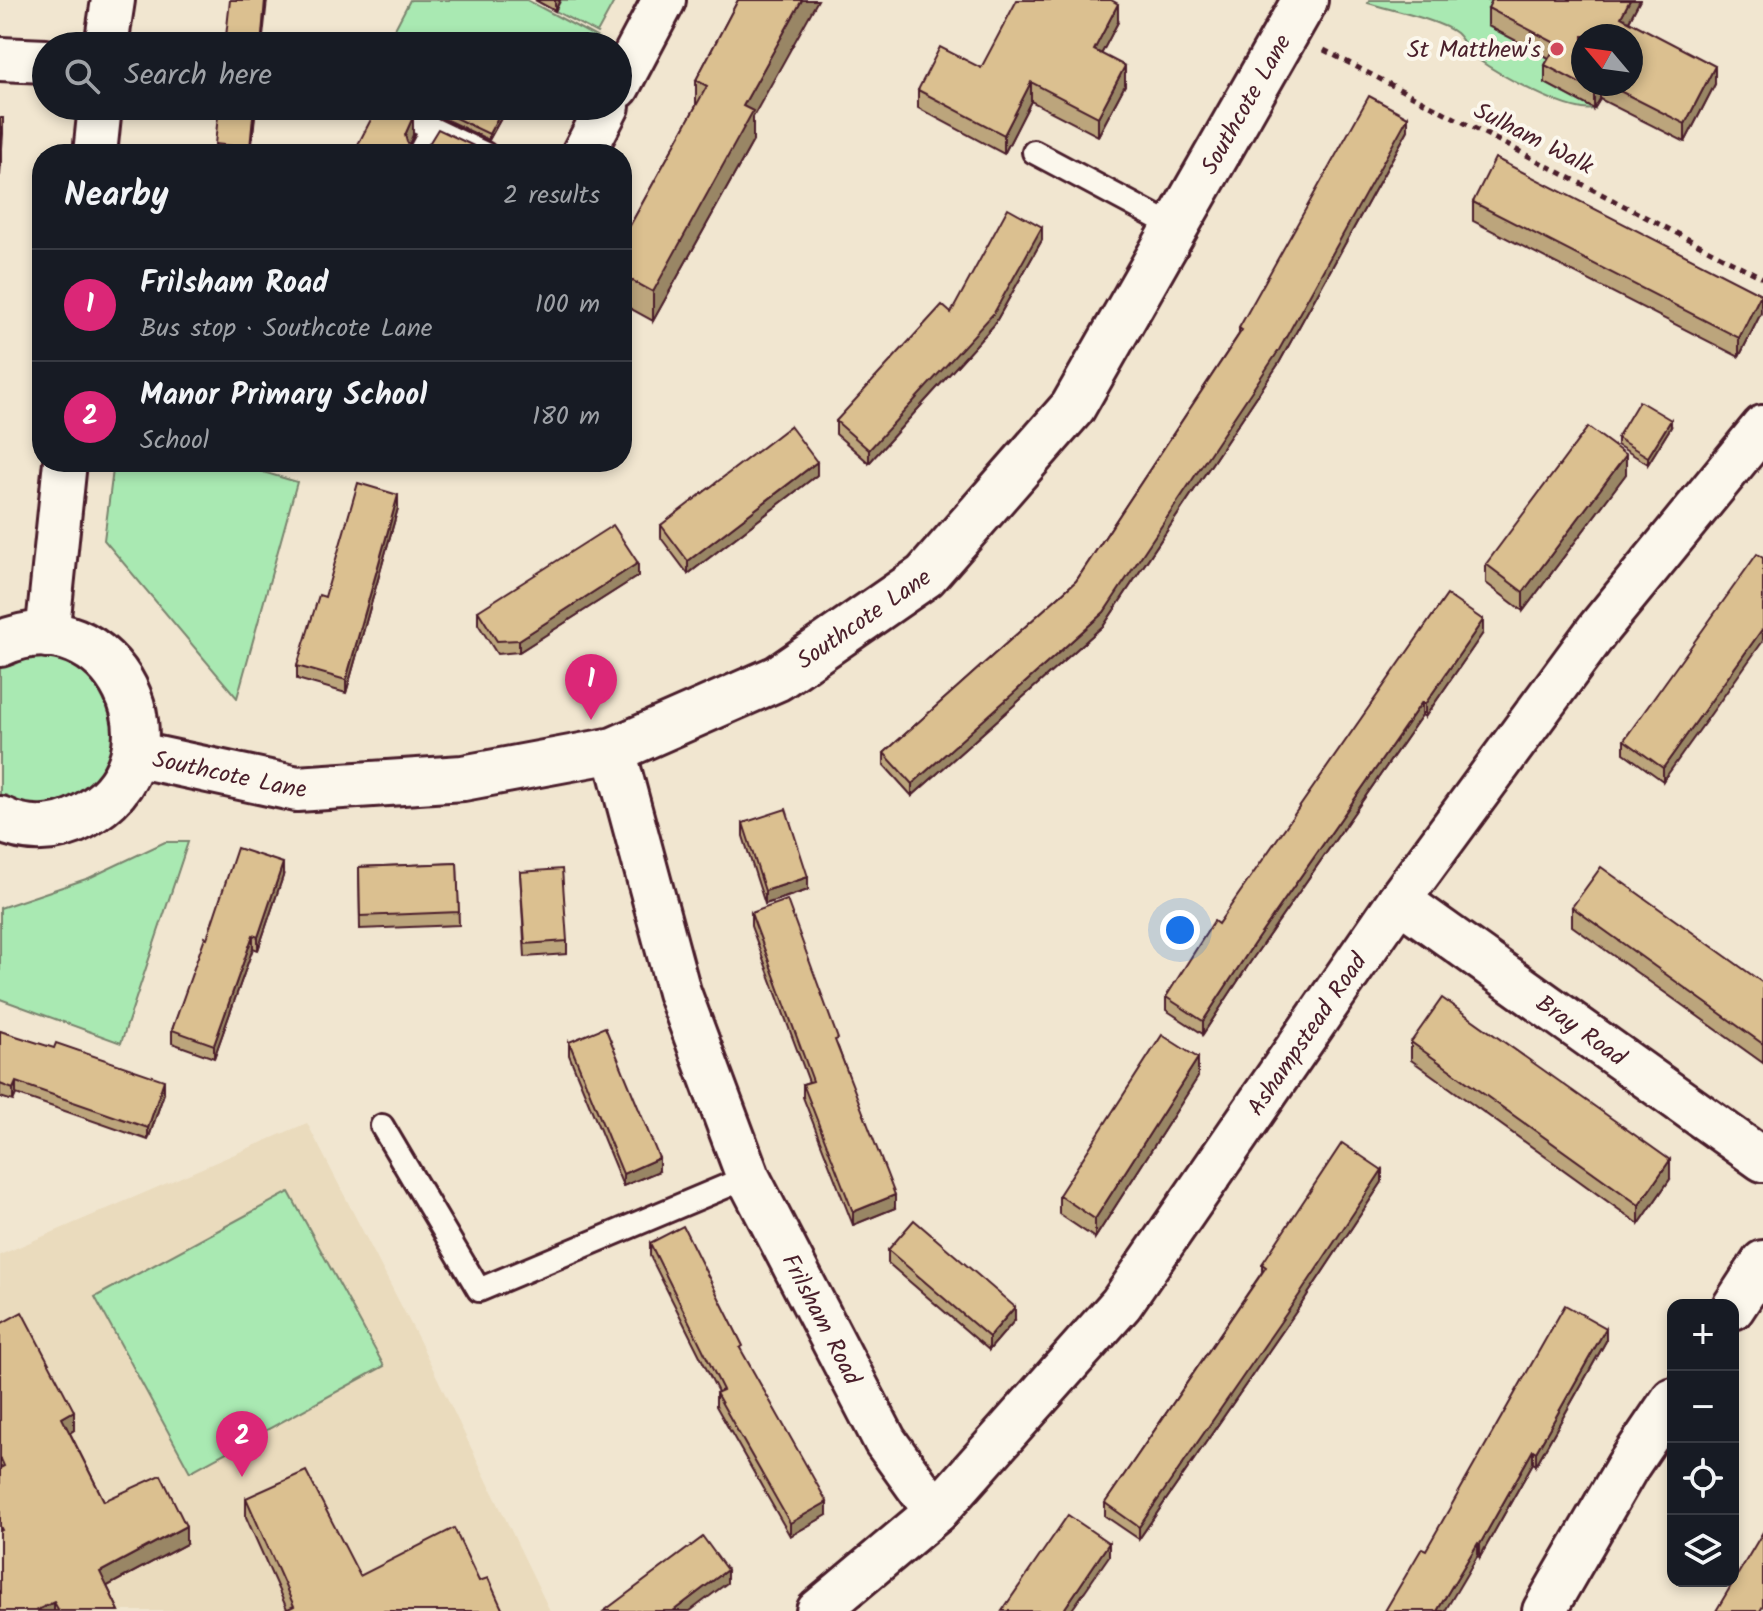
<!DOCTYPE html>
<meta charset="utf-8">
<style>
:root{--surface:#171b24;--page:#20242c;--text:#f1f3f6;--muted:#9ea1a6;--line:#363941;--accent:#db2777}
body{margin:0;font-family:Kalam,sans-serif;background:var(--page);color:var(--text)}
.controls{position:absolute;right:24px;bottom:24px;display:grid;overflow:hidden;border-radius:16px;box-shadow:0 4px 12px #0003}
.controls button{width:72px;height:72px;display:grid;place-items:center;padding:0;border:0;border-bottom:2px solid var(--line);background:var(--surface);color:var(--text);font:40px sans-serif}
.compass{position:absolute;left:1571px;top:24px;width:72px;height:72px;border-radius:50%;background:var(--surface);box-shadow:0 4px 12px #0003;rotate:299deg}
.you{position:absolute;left:1180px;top:930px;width:28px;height:28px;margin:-20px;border:6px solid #fff;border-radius:50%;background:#1a73e8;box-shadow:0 0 0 12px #1a73e833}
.badge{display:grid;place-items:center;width:52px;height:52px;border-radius:50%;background:var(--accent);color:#fff;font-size:26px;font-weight:700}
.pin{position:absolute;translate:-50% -66px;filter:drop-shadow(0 2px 4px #0008)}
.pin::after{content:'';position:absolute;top:42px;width:28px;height:24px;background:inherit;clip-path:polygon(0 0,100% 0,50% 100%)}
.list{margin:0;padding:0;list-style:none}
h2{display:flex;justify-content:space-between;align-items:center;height:104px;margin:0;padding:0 32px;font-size:34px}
h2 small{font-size:26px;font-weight:400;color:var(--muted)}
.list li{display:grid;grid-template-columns:52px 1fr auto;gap:24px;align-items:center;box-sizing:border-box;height:112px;padding:0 32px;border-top:2px solid var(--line)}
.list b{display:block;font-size:30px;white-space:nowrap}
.list p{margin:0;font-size:26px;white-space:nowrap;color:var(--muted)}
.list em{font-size:26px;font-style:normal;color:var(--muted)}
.icon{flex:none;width:44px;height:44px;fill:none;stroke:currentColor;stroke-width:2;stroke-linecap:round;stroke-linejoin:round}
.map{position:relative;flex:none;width:1763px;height:1611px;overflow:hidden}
.search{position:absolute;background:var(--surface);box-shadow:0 4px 12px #0003;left:32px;top:32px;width:600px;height:88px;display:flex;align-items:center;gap:20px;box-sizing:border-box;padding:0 28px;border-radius:44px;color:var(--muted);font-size:30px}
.panel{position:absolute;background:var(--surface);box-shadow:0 4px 12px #0003;left:32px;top:144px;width:600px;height:328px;border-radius:32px}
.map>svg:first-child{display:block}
.built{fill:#eadbbd}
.green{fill:#a9e9b2;stroke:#7a846e;stroke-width:2}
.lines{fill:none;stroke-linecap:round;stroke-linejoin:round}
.lane-casing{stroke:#4a1f2b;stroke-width:28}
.street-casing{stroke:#4a1f2b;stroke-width:48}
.secondary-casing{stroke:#4a1f2b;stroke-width:50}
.path{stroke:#4a1f2b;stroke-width:5;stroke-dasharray:6 6;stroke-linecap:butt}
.lane{stroke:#fbf7ec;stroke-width:22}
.street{stroke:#fbf7ec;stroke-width:42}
.secondary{stroke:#fbf7ec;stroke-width:44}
.wall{fill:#bca57c;stroke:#4a1f2b;stroke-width:2;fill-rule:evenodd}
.shaded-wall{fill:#998665;stroke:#4a1f2b;stroke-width:2}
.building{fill:#dbc090;stroke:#4a1f2b;stroke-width:2}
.poi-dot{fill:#d1495b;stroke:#fbf7ec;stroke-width:3}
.labels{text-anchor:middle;stroke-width:8;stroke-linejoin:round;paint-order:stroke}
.poi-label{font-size:24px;fill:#4a1f2b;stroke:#fbf7ec;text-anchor:end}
.street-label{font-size:24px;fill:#4a1f2b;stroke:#fbf7ec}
</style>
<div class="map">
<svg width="1763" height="1611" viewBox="0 0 1763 1611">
<rect width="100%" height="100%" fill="#f1e6d0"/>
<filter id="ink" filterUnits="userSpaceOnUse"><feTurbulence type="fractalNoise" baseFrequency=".0125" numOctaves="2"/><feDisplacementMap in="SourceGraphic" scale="16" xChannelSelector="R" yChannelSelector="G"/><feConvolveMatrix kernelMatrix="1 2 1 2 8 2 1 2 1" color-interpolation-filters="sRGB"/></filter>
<g filter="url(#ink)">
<!-- built -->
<polygon class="built" points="307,1123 420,1342 550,1611 0,1611 0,1255"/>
<!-- green -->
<g class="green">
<polygon points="410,0 527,0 598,38 593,46 401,46 389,40"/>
<polygon points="561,0 615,0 597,33 555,11"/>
<path d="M 1369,0 L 1501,0 L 1488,26 L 1557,62 L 1545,83 L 1594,109 C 1569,114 1498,74 1476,58 C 1467,51 1464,40 1456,33 C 1440,20 1390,10 1368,3 Z"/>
<polygon points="114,462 229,462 297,482 237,698 104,540"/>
<polygon points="37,653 88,668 119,713 113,766 79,803 30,811 0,799 0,666 10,659"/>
<polygon points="165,842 188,842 121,1043 0,999 0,908 89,878"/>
<polygon points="289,1192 384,1366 190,1472 95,1297"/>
</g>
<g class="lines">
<!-- lane casing -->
<g class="lane-casing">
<g id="lane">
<polyline points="384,106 485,154"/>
<polyline points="1034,152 1175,227"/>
<polyline points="419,154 432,129"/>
<polyline points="382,1126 479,1290 748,1177"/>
</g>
</g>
<!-- street casing -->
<g class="street-casing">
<g id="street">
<polyline points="106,46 113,0"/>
<polyline points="0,59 46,61"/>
<polyline points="618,87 664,0"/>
<polyline points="95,154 100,106"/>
<polyline points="583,154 608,106"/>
<polyline points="47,636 65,462"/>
<path id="s1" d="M 614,750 L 679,992 L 748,1177 L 885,1441 L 936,1512"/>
<path id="s2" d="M 1399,900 L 1763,1160"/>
<polyline points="1733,1308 1763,1262"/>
<path id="s3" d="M 818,1611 L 936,1512 L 1121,1304 L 1399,900 L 1599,628 L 1763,427"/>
<polyline points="1544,1611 1627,1467 1673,1399"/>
</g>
</g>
<!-- secondary casing -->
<g class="secondary-casing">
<g id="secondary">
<path d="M 0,644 C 110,593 196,756 82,817 C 57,831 26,832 0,819"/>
<path id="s4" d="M 134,754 L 297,789 L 463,778 L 614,750 L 778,678 L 925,576 L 1073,407 L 1305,0"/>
</g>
</g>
<!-- path -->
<polyline class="path" points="1324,50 1763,278"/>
<!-- lane -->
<use href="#lane" class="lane"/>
<!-- street -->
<use href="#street" class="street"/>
<!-- secondary -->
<use href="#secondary" class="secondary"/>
</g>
<!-- wall -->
<g class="wall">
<polygon points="535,0 560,0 555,11"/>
<polygon points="738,0 753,117 753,141 653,321 622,304 622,240 696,106 696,80"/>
<path d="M 1640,0 L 1629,21 L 1715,84 L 1685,142 L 1600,99 L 1594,109 L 1545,83 L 1545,65 L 1549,58 L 1488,26 L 1488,8 ZM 1583,36 L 1631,84 L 1583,84 Z"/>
<polygon points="1118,22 1101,54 1125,85 1098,136 1031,101 1004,154 918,108 918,90"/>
<polygon points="256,106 251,154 215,154 215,144"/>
<polygon points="417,106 505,106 505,111 489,140"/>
<polygon points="1408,130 1279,363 1104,625 912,796 884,765 884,753 1076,581 1239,334 1239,328"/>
<polygon points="1473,202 1761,313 1739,357 1473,221"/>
<polygon points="1042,240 994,325 869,463 836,434 836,421 951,313"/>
<polygon points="1671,427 1648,464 1617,445 1617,438"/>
<polygon points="1626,474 1523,611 1486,583 1486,564"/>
<polygon points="817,475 688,574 661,538 661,525"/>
<polygon points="398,508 346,693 297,679 297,666 325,597"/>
<polygon points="1763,558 1663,781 1624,753 1624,740"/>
<polygon points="638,576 519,652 497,654 478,624 478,611"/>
<polygon points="1483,633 1425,717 1422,715 1253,958 1203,1034 1166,1010 1166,997 1218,924"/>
<polygon points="743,823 808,890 765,904 743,836"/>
<polygon points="457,863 459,925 360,929 359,867"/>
<polygon points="520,872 567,941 567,954 525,957"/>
<polygon points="283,876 258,950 253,948 214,1058 172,1043 172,1030 207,938"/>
<polygon points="1572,907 1763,983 1763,1063 1572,926"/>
<polygon points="751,913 838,1047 895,1208 853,1225 803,1097 803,1084 809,1082 751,926"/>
<polygon points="0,1031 164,1093 148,1140 16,1094 13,1101 0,1097"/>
<polygon points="569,1042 659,1171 623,1186 569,1055"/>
<polygon points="1411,1042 1670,1179 1639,1224 1411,1060"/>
<polygon points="1198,1077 1095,1238 1059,1214 1059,1195"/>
<polygon points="1382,1182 1302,1303 1139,1539 1105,1516 1105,1503 1262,1272 1262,1264"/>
<polygon points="650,1243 827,1515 790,1536 716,1406 716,1393 718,1392 650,1256"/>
<polygon points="888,1250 1015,1320 989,1350 888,1263"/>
<polygon points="0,1324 74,1430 70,1433 104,1501 186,1544 107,1586 119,1611 0,1611"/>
<polygon points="1606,1341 1536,1465 1533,1463 1480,1557 1426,1550"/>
<polygon points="246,1498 360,1576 479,1581 287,1609 246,1517"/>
</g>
<!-- shaded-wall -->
<g class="shaded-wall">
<polygon points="265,0 267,0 262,46 261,46"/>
<polygon points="555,0 560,0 555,11"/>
<polygon points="802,0 818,0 753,117 753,141 653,321 653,292 743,106"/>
<polygon points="1630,0 1640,0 1621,36 1621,17"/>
<polygon points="1118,4 1118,22 1094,68 1094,50"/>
<polygon points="1125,66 1125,85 1098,136 1098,117"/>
<polygon points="1715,66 1715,84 1685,142 1685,124"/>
<polygon points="1031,82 1031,101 1004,154 1004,135"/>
<polygon points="1598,84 1600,84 1600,99 1594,109 1594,91"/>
<polygon points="254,106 256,106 250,154 250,148"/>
<polygon points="504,106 505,111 489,140 489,134"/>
<polygon points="413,117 413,135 405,154 405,135"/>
<polygon points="1408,117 1408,130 1279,363 1104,625 912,796 912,784 1104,612"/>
<polygon points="3,118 3,134 0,176 0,159"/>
<polygon points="1042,227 1042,240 994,325 869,463 869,450"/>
<polygon points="1761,294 1761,313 1739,357 1739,338"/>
<polygon points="1671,420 1671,427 1648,464 1648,457"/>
<polygon points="1626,455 1626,474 1523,611 1523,592"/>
<polygon points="817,462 817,475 688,574 688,561"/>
<polygon points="398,495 398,508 346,693 346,680"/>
<polygon points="638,563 638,576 519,652 519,640"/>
<polygon points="1483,620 1483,633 1425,717 1425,704"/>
<polygon points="1763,628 1763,641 1663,781 1663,768"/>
<polygon points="1422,702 1422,715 1253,958 1203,1034 1203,1021 1253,945"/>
<polygon points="283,863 283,876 258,950 258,937"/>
<polygon points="808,877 808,890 765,904 765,891"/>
<polygon points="253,935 253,948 214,1058 214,1045"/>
<polygon points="1198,1058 1198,1077 1095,1238 1095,1219"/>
<polygon points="164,1080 164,1093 148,1140 148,1128"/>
<polygon points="16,1082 16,1094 13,1101 13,1089"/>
<polygon points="659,1158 659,1171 623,1186 623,1174"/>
<polygon points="1670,1160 1670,1179 1639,1224 1639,1205"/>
<polygon points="1382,1170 1382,1182 1302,1303 1139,1539 1139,1527"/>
<polygon points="895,1195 895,1208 853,1225 853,1212"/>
<polygon points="1015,1307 1015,1320 989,1350 989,1337"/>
<polygon points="1606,1328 1606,1341 1536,1465 1536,1452"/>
<polygon points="74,1411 74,1430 62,1437 62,1418"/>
<polygon points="1533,1450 1533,1463 1480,1557 1480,1544"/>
<polygon points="827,1502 827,1515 790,1536 790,1523"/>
<polygon points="186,1526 186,1544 100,1590 100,1572"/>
<polygon points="1109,1543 1109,1556 1071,1611 1063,1611"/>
<polygon points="1478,1543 1478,1555 1445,1611 1437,1611"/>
<polygon points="727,1570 727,1583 690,1611 673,1611"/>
<polygon points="54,1602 54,1611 35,1611"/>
</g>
<!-- building -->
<g class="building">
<polygon points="230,0 265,0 261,46 225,46"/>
<polygon points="738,0 802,0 743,106 753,111 653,292 622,275 622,240 707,86 696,80"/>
<polygon points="1017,0 1111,0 1118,4 1094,50 1125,66 1098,117 1031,82 1004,135 918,90 940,47 981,68"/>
<polygon points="1492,0 1630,0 1621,17 1715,66 1685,124 1606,84 1631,84 1631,36 1583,36 1583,84 1598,84 1594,91 1545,65 1557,44 1488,8"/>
<polygon points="382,40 394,46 379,46"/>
<polygon points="1369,96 1408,117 1279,350 1104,612 912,784 884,753 1076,581 1242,330 1239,328"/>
<polygon points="219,106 254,106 250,148 215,144"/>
<polygon points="378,106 391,106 413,117 405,135 407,142 413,148 427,147 438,129 476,147 472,154 353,154"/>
<polygon points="430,106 504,106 489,134"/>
<polygon points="0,118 3,118 0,159"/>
<polygon points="1495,158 1761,294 1739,338 1473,202"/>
<polygon points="1008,208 1042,227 994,313 869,450 836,421 942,305 951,313"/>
<polygon points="1639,401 1671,420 1648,457 1617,438"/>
<polygon points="790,426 817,462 688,561 661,525"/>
<polygon points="1588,427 1626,455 1523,592 1486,564"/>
<polygon points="358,483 398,495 346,680 297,666 319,595 325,597"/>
<polygon points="613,525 638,563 519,640 497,641 478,611"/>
<polygon points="1757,554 1763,558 1763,628 1663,768 1624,740"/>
<polygon points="1447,595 1483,620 1425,704 1422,702 1253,945 1203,1021 1166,997 1214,921 1218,924"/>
<polygon points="786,809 808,877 765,891 743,823"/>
<polygon points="237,848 283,863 258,937 253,935 214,1045 172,1030 205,937 207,938"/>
<polygon points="457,863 459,912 360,916 359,867"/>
<polygon points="1601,867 1763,983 1763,1044 1572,907"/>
<polygon points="562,869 567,941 525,944 520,872"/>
<polygon points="787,900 838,1039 835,1040 895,1195 853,1212 803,1084 813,1081 751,913"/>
<polygon points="1442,998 1670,1160 1639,1205 1411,1042"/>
<polygon points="605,1027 659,1158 623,1174 569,1042"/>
<polygon points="0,1031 54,1048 56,1043 164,1080 148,1128 16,1082 13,1089 0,1084"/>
<polygon points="1162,1035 1198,1058 1095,1219 1059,1195"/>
<polygon points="1342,1143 1382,1170 1302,1291 1139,1527 1105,1503 1266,1267 1262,1264"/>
<polygon points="914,1220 1015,1307 989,1337 888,1250"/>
<polygon points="683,1226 743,1346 740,1348 827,1502 790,1523 716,1393 723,1390 650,1243"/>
<polygon points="1565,1305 1606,1328 1536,1452 1533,1450 1480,1544 1478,1543 1437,1611 1385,1611 1422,1548 1426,1550"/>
<polygon points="22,1312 74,1411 62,1418 104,1501 161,1475 186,1526 100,1572 119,1611 59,1611 54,1602 35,1611 0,1611 0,1531 2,1530 0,1526 0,1468 4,1466 0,1457 0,1324"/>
<polygon points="306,1471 360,1576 454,1528 479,1581 488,1578 503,1611 284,1611 294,1606 246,1498"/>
<polygon points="1068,1515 1109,1543 1063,1611 1002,1611"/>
<polygon points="1763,1532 1763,1606 1760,1611 1716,1611"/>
<polygon points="703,1537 727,1570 673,1611 604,1611"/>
</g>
</g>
<!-- markers -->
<circle class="poi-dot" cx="1557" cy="49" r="8"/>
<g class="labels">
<!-- poi labels -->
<g class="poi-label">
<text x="1541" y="57">St Matthew's</text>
</g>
<!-- street labels -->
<g class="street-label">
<text dy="8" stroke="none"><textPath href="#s4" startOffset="1418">Southcote Lane</textPath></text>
<text transform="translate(1534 138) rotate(27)" y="8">Sulham Walk</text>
<text dy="8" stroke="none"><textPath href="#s4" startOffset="770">Southcote Lane</textPath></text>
<text dy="8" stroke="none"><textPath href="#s4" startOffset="98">Southcote Lane</textPath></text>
<text dy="8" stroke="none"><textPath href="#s2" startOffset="224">Bray Road</textPath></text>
<text dy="8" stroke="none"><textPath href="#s3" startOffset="760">Ashampstead Road</textPath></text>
<text dy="8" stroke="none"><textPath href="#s1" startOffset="608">Frilsham Road</textPath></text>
</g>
</g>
</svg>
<div class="controls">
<button>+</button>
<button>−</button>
<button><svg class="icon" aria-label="locate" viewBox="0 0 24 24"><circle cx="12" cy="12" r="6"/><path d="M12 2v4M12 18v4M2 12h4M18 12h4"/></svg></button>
<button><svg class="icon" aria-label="layers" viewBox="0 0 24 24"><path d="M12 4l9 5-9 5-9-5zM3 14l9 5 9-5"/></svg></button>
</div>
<svg class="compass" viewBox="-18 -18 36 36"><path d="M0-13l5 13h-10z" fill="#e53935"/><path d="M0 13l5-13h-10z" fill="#9ea1a6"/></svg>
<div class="you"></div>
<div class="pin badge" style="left:591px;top:720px">1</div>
<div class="pin badge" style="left:242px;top:1477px">2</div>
<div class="search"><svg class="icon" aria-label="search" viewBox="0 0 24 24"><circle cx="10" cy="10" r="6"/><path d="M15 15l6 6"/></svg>Search here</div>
<section class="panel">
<h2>Nearby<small>2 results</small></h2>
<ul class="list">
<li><span class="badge">1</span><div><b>Frilsham Road</b><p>Bus stop · Southcote Lane</p></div><em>100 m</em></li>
<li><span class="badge">2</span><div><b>Manor Primary School</b><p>School</p></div><em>180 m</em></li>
</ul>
</section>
</div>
